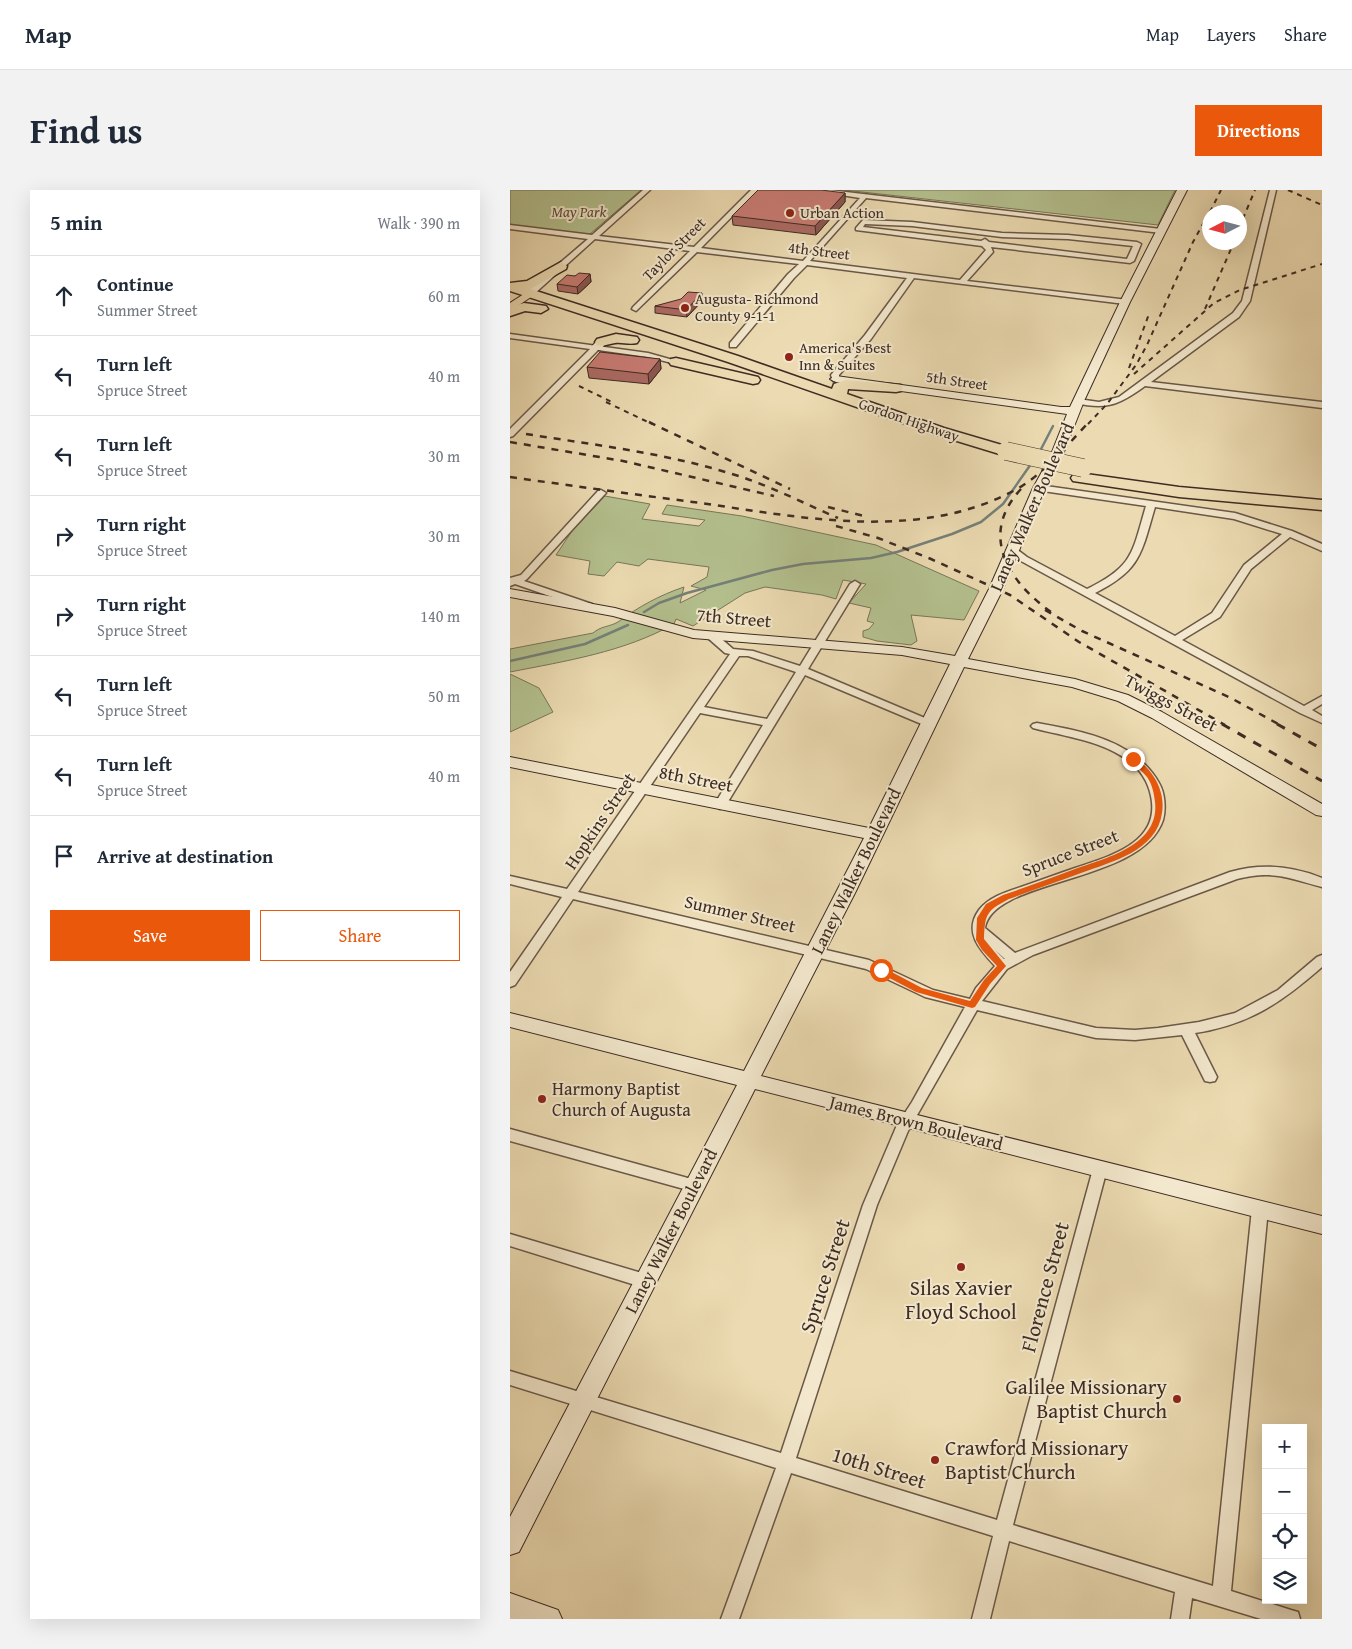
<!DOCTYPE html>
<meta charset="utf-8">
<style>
:root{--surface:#fff;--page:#f2f2f3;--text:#1f2937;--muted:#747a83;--line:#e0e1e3;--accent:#ea580c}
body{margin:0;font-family:"Gentium Book Plus",serif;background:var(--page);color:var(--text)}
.controls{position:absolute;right:15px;bottom:15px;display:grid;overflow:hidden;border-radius:0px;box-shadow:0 5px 20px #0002}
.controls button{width:45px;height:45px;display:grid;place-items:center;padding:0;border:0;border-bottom:1px solid var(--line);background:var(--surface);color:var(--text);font:25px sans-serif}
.compass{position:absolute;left:692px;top:15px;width:45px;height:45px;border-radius:50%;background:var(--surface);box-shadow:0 5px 20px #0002;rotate:264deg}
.stop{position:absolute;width:15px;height:15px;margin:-11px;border:4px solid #ea580c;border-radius:50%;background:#fff}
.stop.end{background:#ea580c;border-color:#fff;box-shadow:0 1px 5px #0008}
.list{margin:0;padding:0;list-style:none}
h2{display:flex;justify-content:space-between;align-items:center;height:65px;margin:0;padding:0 20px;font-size:21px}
h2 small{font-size:16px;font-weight:400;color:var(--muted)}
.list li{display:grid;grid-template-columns:32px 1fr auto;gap:15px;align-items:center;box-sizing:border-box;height:80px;padding:0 20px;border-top:1px solid var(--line)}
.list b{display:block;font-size:19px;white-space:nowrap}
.list p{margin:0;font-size:16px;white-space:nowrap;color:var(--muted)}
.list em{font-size:16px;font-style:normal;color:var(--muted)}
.actions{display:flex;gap:10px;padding:15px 20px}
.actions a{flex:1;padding:11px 0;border:1px solid var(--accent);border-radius:0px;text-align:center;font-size:18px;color:var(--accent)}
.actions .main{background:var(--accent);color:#fff}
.icon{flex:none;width:28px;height:28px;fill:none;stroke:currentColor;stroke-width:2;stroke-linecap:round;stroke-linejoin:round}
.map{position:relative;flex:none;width:812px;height:1429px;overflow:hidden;border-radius:0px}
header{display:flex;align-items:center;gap:30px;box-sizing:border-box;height:70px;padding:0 25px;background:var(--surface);border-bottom:1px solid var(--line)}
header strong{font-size:24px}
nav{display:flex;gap:28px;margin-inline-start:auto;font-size:18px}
.intro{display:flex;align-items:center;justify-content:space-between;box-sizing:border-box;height:120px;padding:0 30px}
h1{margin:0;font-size:35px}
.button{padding:12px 22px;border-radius:0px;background:var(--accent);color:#fff;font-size:18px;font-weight:700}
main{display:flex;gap:30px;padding:0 30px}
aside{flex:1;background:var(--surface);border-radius:0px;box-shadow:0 5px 20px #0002}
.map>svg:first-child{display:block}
.green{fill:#b4c18f;stroke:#79765a}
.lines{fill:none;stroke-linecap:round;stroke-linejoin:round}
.stream{stroke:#758179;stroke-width:2.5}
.street-casing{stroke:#6a5848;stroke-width:3}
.secondary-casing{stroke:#3e2c24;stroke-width:2}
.primary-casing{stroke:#3e2c24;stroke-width:2}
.highway-casing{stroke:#3e2c24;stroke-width:3}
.street{fill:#f3e8cd;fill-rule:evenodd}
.secondary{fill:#f3e8cd;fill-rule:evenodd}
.primary{fill:#ecdbb2;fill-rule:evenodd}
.highway{fill:#ecdbb2;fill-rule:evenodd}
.rail-far2{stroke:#3e2c24;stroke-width:2;stroke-dasharray:5 5;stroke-linecap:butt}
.rail-far1{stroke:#3e2c24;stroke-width:2.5;stroke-dasharray:7 7;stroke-linecap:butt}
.rail{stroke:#3e2c24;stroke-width:3;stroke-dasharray:9 9;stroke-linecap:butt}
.highway-bridge-casing{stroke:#3e2c24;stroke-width:19;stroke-linecap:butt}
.highway-bridge{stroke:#ecdbb2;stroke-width:18}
.wall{fill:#ac6b64;stroke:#3e2c24}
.shaded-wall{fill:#8c5751;stroke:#3e2c24}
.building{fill:#c87c74;stroke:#3e2c24}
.route{fill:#ea580c}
.poi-dot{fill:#8f2418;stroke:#f3e8cd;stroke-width:2}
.labels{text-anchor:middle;stroke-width:4;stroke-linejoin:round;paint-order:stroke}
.far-park-label{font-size:15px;font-style:italic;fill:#564a39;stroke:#f3e8cd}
.far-poi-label{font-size:15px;fill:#3e2c24;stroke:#f3e8cd;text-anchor:start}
.far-street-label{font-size:15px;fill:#3e2c24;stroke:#f3e8cd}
.street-label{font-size:18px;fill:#3e2c24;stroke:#f3e8cd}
.poi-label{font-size:18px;fill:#3e2c24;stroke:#f3e8cd;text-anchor:start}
.near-street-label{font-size:21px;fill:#3e2c24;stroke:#f3e8cd}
.near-poi-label{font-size:21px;fill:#3e2c24;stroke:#f3e8cd}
</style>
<header>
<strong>Map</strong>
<nav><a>Map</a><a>Layers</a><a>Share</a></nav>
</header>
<div class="intro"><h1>Find us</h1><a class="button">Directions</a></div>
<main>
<aside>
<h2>5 min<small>Walk · 390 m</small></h2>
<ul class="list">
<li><svg class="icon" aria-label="ahead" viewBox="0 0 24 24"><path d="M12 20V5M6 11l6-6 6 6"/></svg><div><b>Continue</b><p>Summer Street</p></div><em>60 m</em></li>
<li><svg class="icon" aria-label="left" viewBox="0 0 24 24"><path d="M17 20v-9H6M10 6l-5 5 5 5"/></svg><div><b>Turn left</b><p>Spruce Street</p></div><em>40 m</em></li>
<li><svg class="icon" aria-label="left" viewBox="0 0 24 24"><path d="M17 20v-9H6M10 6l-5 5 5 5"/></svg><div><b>Turn left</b><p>Spruce Street</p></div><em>30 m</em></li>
<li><svg class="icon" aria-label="right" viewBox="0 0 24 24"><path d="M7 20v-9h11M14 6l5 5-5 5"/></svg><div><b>Turn right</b><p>Spruce Street</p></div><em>30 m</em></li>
<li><svg class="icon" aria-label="right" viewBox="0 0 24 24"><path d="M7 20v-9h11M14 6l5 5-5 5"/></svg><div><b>Turn right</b><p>Spruce Street</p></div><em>140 m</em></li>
<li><svg class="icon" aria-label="left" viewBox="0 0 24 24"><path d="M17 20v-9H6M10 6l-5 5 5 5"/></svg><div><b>Turn left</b><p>Spruce Street</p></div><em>50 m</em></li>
<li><svg class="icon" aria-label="left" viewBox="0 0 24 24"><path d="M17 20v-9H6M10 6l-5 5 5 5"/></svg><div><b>Turn left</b><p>Spruce Street</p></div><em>40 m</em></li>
<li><svg class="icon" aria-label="arrive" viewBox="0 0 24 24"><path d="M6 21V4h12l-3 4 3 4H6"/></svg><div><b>Arrive at destination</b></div></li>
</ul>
<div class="actions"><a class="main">Save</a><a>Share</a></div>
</aside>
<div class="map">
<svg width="812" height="1429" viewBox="0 0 812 1429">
<rect width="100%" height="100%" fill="#ecdbb2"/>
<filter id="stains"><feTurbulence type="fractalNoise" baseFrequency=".004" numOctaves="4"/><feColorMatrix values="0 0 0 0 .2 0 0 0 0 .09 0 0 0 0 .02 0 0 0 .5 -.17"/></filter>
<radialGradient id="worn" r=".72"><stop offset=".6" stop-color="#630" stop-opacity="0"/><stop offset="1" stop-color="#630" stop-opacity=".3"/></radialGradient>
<!-- green -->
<g class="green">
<polygon points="0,0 131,0 80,44 77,45 0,35"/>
<polygon points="334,0 665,0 648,35"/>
<path d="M 95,306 L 140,314 L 132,329 L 189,336 L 195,330 L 152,324 L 157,315 L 232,326 L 366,355 L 469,401 L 454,430 L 401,425 L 407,451 L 401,455 L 367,451 L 353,447 L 353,441 L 359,439 L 364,433 L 357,431 L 361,418 L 339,413 L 356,394 L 333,390 L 326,409 L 312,405 L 255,397 L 235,403 L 183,436 L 166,429 L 164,434 C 114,462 56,471 0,482 L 0,459 L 83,443 C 91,436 99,437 108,432 C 128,417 150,405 174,397 L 170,413 L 196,400 L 181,396 L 197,387 L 199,377 L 138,369 L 129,376 L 107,372 L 94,386 L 78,384 L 80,371 L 46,365 L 62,341 Z"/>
<polygon points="0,484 29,498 43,522 0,542"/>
</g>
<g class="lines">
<!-- stream -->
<g class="stream">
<polyline points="529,263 543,236"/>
<polyline points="134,422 149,413 177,403 262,380 293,374 361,368 387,362 442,344 471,332 493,314 521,274"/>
<polyline points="0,471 75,454 118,435"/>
</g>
<!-- street casing -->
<g class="street-casing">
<g id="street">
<path d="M 133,0 L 140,0 L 89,46 L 184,57 L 241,0 L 248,0 L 191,58 L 293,71 L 350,8 L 299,0 L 319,0 L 651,39 L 654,41 L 651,43 L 356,8 L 300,71 L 450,90 L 476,60 L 472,56 L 346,40 L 346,38 L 353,30 L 402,32 L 492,43 L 558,45 L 627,52 L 631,54 L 624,71 L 620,73 L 481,57 L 483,62 L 457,91 L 618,110 L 619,112 L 615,114 L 404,88 L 361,149 L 329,185 L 329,191 L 323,191 L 321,185 L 355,145 L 397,88 L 297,75 L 284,88 L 226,157 L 220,157 L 220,153 L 278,84 L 289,74 L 187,62 L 126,121 L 122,119 L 123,117 L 180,61 L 85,49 L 23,105 L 17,105 L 17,101 L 78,49 L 0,39 L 0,35 L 82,45 ZM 355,34 L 402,36 L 492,47 L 558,49 L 623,56 L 617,69 L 479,52 L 475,49 L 471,51 L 353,37 Z"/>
<path d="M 760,0 L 766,0 L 740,111 L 729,127 L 641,192 L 812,212 L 812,218 L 635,196 C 609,215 597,220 565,213 L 564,211 L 568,209 L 589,212 L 609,207 L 723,123 L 732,111 Z"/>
<polygon points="0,144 138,163 170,172 166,174 138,167 88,160 3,246 0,247 0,239 80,159 0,148"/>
<path d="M 529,295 L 725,323 L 782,341 L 812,354 L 812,361 L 780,347 L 741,379 L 710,427 L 672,450 L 794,516 L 812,506 L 812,514 L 802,520 L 812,526 L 812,533 L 790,523 L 511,371 L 499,362 L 499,358 L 505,358 L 517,367 L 577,399 C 624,376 622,363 636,316 L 526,300 L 526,296 ZM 645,317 L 724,329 L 772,344 L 734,375 L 702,423 L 665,446 L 585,403 C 631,380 631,364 645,317 Z"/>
<polygon points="91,300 96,303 94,305 17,389 14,391 82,414 82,418 74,418 5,394 0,396 0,388 11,385 88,301"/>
<path d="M 345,391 L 350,394 L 298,479 L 422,531 L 423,533 L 422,535 L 414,535 L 295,485 L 216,615 L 210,619 L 204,615 L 253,535 L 190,523 L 68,702 L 359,770 L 423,800 L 460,809 L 466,798 L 485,776 C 470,760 453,742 469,720 C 479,707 496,702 511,697 C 529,691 547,684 565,678 C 600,666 651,653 641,606 C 631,555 564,549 523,538 L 521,536 L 523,534 L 527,533 C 571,541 625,550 649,593 C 655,603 656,619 653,630 C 632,694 482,688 475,738 L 505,763 L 720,682 C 751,673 782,676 812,688 L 812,697 C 778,688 764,680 727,689 L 523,765 L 497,779 L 472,811 L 586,838 L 625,840 L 648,838 L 689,832 L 725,823 L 768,800 L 807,767 L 812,765 L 812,777 C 772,812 739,835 685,843 L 707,887 L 705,891 L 700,892 L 695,891 L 672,845 L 625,850 L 586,848 L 467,820 L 398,941 L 367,1015 L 286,1268 L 487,1330 L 583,979 L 585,975 L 590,973 L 595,975 L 597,979 L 503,1335 L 703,1396 L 742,1019 L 745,1015 L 750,1013 L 755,1015 L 758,1019 L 721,1401 L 781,1420 L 788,1422 L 790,1429 L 751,1429 L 682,1408 L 679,1429 L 661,1429 L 665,1402 L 499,1351 L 480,1429 L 462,1429 L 483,1346 L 281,1283 L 229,1429 L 211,1429 L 266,1278 L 0,1195 L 0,1181 L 271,1263 L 353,1015 L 387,935 L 402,912 L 455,817 L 415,807 L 356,779 L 63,709 L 5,795 L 0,797 L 0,782 L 52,707 L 0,694 L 0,686 L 57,699 L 220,464 L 215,463 L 199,449 L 198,447 L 199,445 L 207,445 L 223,459 L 243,461 L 290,476 L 340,394 ZM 229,466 L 238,466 L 286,482 L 257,529 L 194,517 ZM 485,760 L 495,769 L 494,769 Z"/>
<polygon points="0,939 185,990 190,992 192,996 190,1000 185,1002 0,951"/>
<polygon points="0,1044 135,1084 141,1086 143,1091 141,1096 135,1098 0,1056"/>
</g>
</g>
<!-- secondary casing -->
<g class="secondary-casing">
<g id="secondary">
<polygon points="667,0 677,0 620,112 574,211 552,267 535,298 493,399 458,469 565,489 618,505 652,522 812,614 812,626 806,625 642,528 608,511 562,497 454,477 345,703 251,886 812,1026 812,1044 245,899 9,1362 0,1365 0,1327 227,895 0,837 0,823 234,881 354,648 0,577 0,567 359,638 440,474 392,465 183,448 103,426 0,407 0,399 105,418 184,440 392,457 445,466 479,399 523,298 540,267 557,224 326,192 320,189 326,186 551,217 560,217 610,112"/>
<polygon points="92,149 96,150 97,152 90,160 82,160 80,158 88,150"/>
<polygon points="0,1403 48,1420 52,1429 0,1429"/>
</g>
</g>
<!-- primary casing -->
<g class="primary-casing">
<polygon id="primary" points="20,100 26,103 24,105 0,121 0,113"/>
</g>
<!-- highway casing -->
<g class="highway-casing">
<g id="highway">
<polygon points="51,72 57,76 56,79 20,99 228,166 322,199 324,194 336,190 391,195 393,198 391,201 386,202 338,199 337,204 434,238 502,258 504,261 502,264 496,266 424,244 218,172 0,101 0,93 17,91"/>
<polygon points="14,113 36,116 38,119 31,123 15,121 0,126 0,117"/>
<path d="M 106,144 L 127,147 L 129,150 L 127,153 C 119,155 112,152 105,153 C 98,154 94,157 87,155 L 85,152 L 87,149 Z"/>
<polygon points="166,168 248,187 250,190 248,193 243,194 161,175 159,172 161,169"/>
<polygon points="569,283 669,297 812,310 812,320 669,307 563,291 561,288 563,285"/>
</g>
</g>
<!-- street -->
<use href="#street" class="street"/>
<!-- secondary -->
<use href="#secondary" class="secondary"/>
<!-- primary -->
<use href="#primary" class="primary"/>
<!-- highway -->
<use href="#highway" class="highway"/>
<!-- rail-far2 -->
<g class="rail-far2">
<polyline points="778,0 812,15"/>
<polyline points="700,22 711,0"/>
<polyline points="729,38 745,0"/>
<polyline points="695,119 724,52"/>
<polyline points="619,178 639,124"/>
<polyline points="624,184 704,113 730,100 812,74"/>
<polyline points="69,196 104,213"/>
<polyline points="96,212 142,234"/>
<polyline points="578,234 597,214 626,175 637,155 683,52 699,23"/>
</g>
<!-- rail-far1 -->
<g class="rail-far1">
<polyline points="139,232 280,299"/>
<path d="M 16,244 C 85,255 155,263 222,284 C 259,295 293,313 328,328"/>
<polyline points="0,252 113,271 264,306"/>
<path d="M 0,287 C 64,296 128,305 191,313 C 294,328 411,352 507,299 C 535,283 557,255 579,232"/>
<path d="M 511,299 C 468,345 499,392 541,422"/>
<polyline points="318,317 354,326"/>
<polyline points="326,336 368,348 421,369 500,405 569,452 715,535"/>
<polyline points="535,420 572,441 721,508 770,535"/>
</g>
<!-- rail -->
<g class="rail">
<polyline points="712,534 812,591"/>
<polyline points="767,534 812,559"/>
</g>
<!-- highway-bridge casing -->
<g class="highway-bridge-casing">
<polyline id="highway-bridge" points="496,261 573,278"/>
</g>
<!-- highway-bridge -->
<use href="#highway-bridge" class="highway-bridge"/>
</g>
<!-- wall -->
<g class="wall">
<polygon points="335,3 335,12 306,45 223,35 222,26"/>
<polygon points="80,84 81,92 68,104 48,101 47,94 65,86"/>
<polygon points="192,111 177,127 145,123 145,116"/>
<polygon points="150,169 151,179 139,194 79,188 77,177"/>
</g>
<!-- shaded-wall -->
<g class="shaded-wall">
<polygon points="335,3 335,12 306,45 305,36"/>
<polygon points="80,84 81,92 68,104 67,97"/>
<polygon points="192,103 192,111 177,127 176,120"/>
<polygon points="150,169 151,179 139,194 138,184"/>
</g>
<!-- building -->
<g class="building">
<polygon points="248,0 311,0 335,3 305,36 222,26"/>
<polygon points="69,83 80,84 67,97 47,94 57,85 65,86"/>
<polygon points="178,102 192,103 176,120 145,116 171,109"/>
<polygon points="90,162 150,169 138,184 77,177"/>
</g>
<!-- route -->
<path class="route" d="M 621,567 L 626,567 C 632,573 640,580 644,587 C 651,598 654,611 652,623 C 647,661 601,672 571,683 C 547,692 523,700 499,709 C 476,721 475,724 474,749 L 496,776 L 480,794 L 465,817 L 462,818 L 406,802 L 368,782 L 368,778 L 374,778 L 412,798 L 460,811 L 474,790 L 487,776 L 472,760 L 466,750 L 467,728 L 476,714 L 493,705 C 517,697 541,688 565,679 C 596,668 650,655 645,612 C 644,603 642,594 637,587 C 632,581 626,576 621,571 Z"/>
<!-- markers -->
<g class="poi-dot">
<circle cx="280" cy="23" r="5"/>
<circle cx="175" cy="118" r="5"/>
<circle cx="279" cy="167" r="5"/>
<circle cx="32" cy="909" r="5"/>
<circle cx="451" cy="1077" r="5"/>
<circle cx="667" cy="1209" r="5"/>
<circle cx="425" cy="1270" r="5"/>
</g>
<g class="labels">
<!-- far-park labels -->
<g class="far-park-label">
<text x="69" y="27">May Park</text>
</g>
<!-- far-poi labels -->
<g class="far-poi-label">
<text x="290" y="28">Urban Action</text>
<text x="185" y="114">Augusta- Richmond<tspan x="185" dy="17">County 9-1-1</tspan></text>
<text x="289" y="163">America's Best<tspan x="289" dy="17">Inn &amp; Suites</tspan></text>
</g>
<!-- far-street labels -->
<g class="far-street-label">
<text transform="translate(164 59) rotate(-45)" y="5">Taylor Street</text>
<text transform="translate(309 61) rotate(7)" y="5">4th Street</text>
<text transform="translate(447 191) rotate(8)" y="5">5th Street</text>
<text transform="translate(399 230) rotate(19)" y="5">Gordon Highway</text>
</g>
<!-- street labels -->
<g class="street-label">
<text transform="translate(522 317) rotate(-66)" y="6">Laney Walker Boulevard</text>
<text transform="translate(224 428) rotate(5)" y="6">7th Street</text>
<text transform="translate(661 513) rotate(28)" y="6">Twiggs Street</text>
<text transform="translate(186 589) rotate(11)" y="6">8th Street</text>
<text transform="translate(90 631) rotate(-56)" y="6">Hopkins Street</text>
<text transform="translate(560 663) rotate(-21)" y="6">Spruce Street</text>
<text transform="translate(346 681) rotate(-64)" y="6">Laney Walker Boulevard</text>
<text transform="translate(230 724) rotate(13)" y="6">Summer Street</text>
<text transform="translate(406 933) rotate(14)" y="6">James Brown Boulevard</text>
<text transform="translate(161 1041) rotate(-63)" y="6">Laney Walker Boulevard</text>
</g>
<!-- poi labels -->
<g class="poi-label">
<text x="42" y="905">Harmony Baptist<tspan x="42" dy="21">Church of Augusta</tspan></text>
</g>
<!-- near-street labels -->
<g class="near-street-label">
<text transform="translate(315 1086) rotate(-72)" y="7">Spruce Street</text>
<text transform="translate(535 1097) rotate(-75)" y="7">Florence Street</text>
<text transform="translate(369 1278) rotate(17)" y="7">10th Street</text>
</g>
<!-- near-poi labels -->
<g class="near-poi-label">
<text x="451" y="1105">Silas Xavier<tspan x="451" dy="24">Floyd School</tspan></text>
<text x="657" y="1204" text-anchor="end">Galilee Missionary<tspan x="657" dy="24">Baptist Church</tspan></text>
<text x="435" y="1265" text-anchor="start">Crawford Missionary<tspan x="435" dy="24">Baptist Church</tspan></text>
</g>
</g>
<rect width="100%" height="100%" filter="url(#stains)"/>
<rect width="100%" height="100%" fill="url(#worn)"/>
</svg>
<div class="controls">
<button>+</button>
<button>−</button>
<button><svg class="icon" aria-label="locate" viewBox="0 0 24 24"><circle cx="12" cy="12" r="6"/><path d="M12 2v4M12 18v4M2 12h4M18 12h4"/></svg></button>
<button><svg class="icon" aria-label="layers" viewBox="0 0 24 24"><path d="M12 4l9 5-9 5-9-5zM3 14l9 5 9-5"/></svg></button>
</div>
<svg class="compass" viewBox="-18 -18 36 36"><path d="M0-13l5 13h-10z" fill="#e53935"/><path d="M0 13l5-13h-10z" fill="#747a83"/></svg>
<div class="stop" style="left:371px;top:780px"></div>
<div class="stop end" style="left:623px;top:569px"></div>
</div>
</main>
